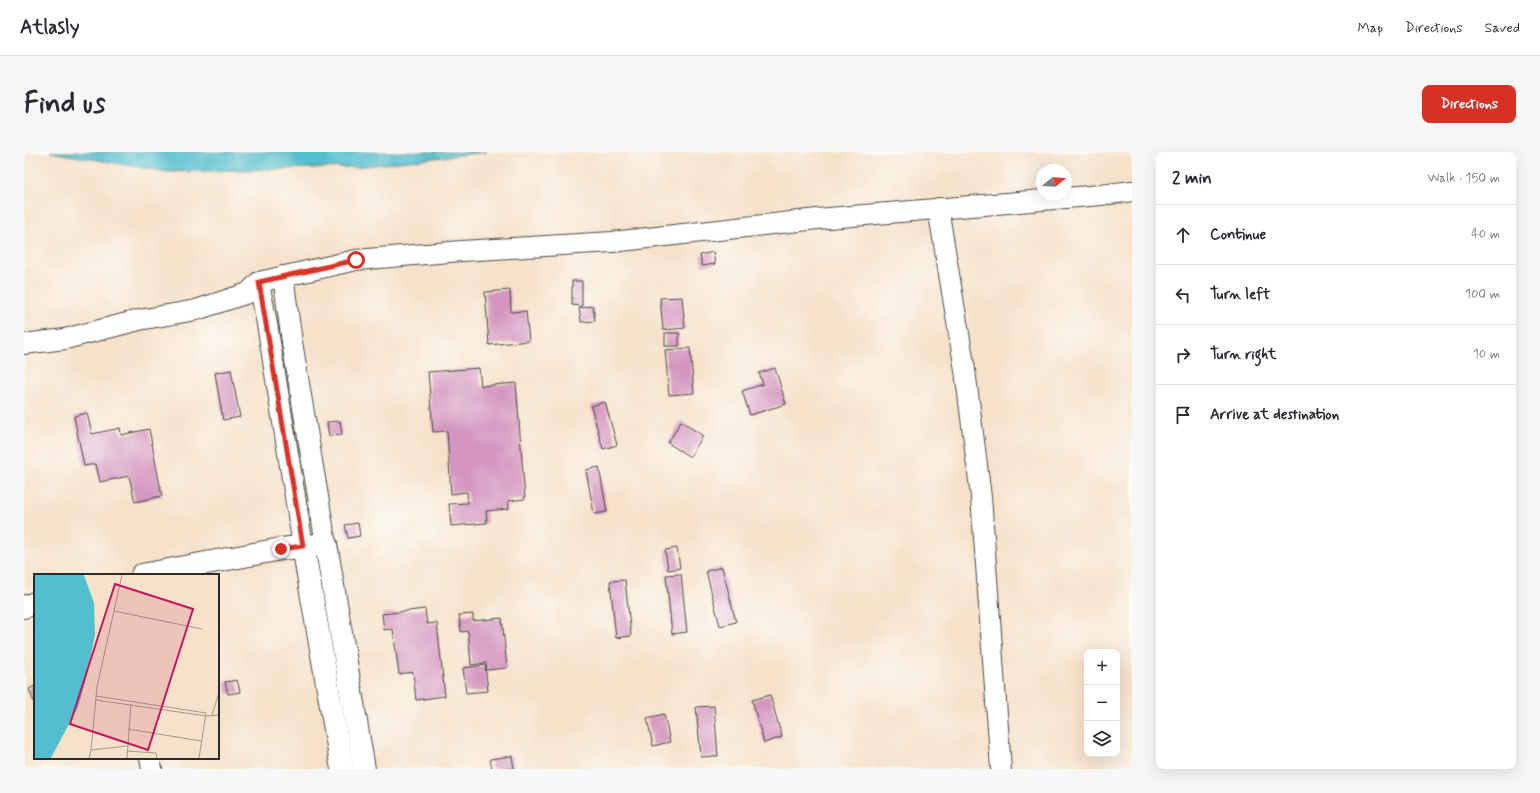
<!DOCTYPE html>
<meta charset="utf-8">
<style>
:root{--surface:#fff;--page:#f7f7f7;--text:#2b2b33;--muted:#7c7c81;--line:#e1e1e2;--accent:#d93025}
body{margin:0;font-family:Mynerve,sans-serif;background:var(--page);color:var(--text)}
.controls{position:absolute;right:12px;bottom:12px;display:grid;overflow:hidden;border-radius:8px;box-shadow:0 4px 16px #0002}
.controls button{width:36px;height:36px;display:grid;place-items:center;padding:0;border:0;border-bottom:1px solid var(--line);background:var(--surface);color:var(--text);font:20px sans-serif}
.compass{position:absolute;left:1012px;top:12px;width:36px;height:36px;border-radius:50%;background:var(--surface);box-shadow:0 4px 16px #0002;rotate:72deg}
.stop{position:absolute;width:12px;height:12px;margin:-9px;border:3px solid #d93025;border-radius:50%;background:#fff}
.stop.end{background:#d93025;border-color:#fff;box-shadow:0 1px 4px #0008}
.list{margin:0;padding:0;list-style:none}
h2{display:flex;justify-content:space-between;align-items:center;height:52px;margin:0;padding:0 16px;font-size:17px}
h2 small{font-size:13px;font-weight:400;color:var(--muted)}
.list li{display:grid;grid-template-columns:26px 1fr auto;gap:12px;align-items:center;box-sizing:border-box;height:60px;padding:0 16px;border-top:1px solid var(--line)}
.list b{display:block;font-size:15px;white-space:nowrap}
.list em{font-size:13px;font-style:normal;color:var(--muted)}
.icon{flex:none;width:22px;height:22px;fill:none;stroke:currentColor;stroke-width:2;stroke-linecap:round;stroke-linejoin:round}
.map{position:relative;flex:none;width:1108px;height:617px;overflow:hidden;border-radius:8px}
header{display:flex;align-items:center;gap:24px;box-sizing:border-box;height:56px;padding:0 20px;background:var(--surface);border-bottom:1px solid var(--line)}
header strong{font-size:19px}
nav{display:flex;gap:22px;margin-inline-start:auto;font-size:14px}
.intro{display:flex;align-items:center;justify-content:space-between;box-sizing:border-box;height:96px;padding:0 24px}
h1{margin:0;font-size:28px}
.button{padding:10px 18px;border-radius:8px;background:var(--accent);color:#fff;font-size:14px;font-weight:700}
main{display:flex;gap:24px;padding:0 24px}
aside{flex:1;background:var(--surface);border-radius:8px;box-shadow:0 4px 16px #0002}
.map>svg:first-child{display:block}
.water{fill:#53becf;stroke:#3f747d}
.building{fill:#d495c0}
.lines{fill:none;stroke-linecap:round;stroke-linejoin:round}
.minor-casing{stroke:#494643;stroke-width:22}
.tertiary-casing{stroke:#494643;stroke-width:24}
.minor{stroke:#fff;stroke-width:20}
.tertiary{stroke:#fff;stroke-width:22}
.route{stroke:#d93025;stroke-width:5}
.inset-road{fill:none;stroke:#a5998b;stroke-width:1}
.view{fill:#c2185b;fill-opacity:0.15;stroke:#c2185b;stroke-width:2}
.inset-edge{fill:none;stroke:#2b2b2b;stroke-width:2}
</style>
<header>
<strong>Atlasly</strong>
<nav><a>Map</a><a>Directions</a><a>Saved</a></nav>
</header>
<div class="intro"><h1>Find us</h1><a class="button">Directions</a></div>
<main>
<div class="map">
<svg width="1108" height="617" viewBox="0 0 1108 617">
<rect width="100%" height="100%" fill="#fdfcf7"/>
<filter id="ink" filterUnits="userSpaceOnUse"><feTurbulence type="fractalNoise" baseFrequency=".025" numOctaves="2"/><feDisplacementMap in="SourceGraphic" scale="8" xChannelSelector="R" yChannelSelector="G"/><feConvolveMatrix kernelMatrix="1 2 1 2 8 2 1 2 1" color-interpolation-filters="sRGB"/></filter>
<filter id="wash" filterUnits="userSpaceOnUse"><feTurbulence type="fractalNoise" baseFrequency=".012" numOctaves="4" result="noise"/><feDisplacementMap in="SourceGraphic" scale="16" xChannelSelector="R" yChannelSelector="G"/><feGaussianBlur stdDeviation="0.9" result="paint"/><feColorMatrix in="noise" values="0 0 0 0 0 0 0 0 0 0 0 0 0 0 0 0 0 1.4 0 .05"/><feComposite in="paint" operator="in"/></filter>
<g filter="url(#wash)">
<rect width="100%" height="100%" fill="#f6e2cb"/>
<!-- water -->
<polygon class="water" points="26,0 463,0 333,15 143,20"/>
<g id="blocks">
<!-- building -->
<g class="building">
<polygon points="689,100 691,112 678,114 676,103"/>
<polygon points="548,129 558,129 558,154 548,153"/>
<polygon points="486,138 487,160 502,159 505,189 465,193 461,140"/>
<polygon points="658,145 661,176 639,178 636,146"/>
<polygon points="569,154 571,169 557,170 555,156"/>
<rect x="641" y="181" width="14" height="13"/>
<polygon points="666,196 670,241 645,243 641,198"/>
<polygon points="455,216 457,234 492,231 501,347 484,349 485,357 462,359 463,371 427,374 425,352 444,351 443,340 427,342 423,279 409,280 404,220"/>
<polygon points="751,216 762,252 726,263 718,239 739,232 735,221"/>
<polygon points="207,218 216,265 199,268 191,221"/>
<polygon points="581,250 593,293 579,297 567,254"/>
<polygon points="63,261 68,282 96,276 97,283 125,277 138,344 111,350 105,324 76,330 72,312 60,314 50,264"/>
<polygon points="316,269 318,283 305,284 303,270"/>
<polygon points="657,269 679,284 666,305 644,291"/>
<polygon points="575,315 583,360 570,362 562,318"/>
<polygon points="334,371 336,384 324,386 321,373"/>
<polygon points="653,396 656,416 644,418 641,398"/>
<polygon points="698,415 712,470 696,474 682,419"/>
<polygon points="657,422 663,480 648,482 642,423"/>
<polygon points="601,428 607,484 592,486 586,429"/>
<polygon points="401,457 403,472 413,471 421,544 392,548 389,520 375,522 369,477 360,478 358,462"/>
<polygon points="449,462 449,469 478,466 483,516 463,518 462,511 447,513 444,479 437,480 435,463"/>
<polygon points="461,513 464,539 442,541 439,516"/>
<polygon points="213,528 216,540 204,542 201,530"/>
<polygon points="11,534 11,553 5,537"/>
<polygon points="746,543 758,585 740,591 728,548"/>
<polygon points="690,554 694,604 677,605 672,555"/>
<polygon points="640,562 646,590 629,594 623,566"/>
<polygon points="488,604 490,617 468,617 466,607"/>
</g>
</g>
</g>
<g filter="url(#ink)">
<use href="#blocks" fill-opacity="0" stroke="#494643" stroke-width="1"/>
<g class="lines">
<!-- minor casing -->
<g class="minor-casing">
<g id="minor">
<polyline points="914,56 941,218 957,345 977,617"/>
<polyline points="259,124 268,190 302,392"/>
<polyline points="235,130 243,172 279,394"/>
<polyline points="0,192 41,187 115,168 172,158 224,141 235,130 332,108 437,99 588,90 793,67 1077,43 1108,39"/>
<polyline points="126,606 128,617"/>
</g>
</g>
<!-- tertiary casing -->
<g class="tertiary-casing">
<g id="tertiary">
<polyline points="279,394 318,617"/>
<polyline points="118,423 257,397 302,392 340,617"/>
<polyline points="0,455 11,451"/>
</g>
</g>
<!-- minor -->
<use href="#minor" class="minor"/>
<!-- tertiary -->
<use href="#tertiary" class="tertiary"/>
</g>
</g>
<g class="lines" filter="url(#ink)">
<!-- route -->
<polyline class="route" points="257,397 279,394 235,130 332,108"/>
</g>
<!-- overview -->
<g transform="translate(10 422)">
<rect width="185" height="185" fill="#f6e2cb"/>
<path d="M 0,1 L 50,1 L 60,29 L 61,61 L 51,109 L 44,133 L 17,184 L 0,184 Z" fill="#53becf"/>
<path class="inset-road" d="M 80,37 L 168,55M 62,122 L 172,139M 62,126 L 172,142M 178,141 L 185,119M 172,142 L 185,141M 94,155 L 167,167M 57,176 L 63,113 L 88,1M 93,177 L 122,179 L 123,184M 55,184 L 57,176 L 93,172M 93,184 L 97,130M 165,184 L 172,139"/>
<path class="view" d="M 81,10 L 159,35 L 114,176 L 36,150 Z"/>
<rect width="185" height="185" class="inset-edge"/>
</g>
</svg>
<div class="controls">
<button>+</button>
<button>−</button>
<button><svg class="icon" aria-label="layers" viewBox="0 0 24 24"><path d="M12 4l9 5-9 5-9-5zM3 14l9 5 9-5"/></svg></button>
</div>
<svg class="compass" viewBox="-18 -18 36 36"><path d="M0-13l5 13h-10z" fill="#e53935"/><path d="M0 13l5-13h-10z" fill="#7c7c81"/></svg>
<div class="stop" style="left:332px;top:108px"></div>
<div class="stop end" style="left:257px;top:397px"></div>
</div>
<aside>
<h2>2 min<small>Walk · 150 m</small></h2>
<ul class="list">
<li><svg class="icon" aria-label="ahead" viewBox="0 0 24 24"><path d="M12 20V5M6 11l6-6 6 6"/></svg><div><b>Continue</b></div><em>40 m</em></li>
<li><svg class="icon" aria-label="left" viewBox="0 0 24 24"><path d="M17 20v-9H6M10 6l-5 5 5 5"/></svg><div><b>Turn left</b></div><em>100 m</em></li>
<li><svg class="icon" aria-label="right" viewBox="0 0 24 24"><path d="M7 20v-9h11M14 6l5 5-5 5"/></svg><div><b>Turn right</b></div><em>10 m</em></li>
<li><svg class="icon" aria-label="arrive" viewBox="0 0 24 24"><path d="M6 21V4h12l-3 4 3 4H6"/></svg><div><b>Arrive at destination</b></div></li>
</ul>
</aside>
</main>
